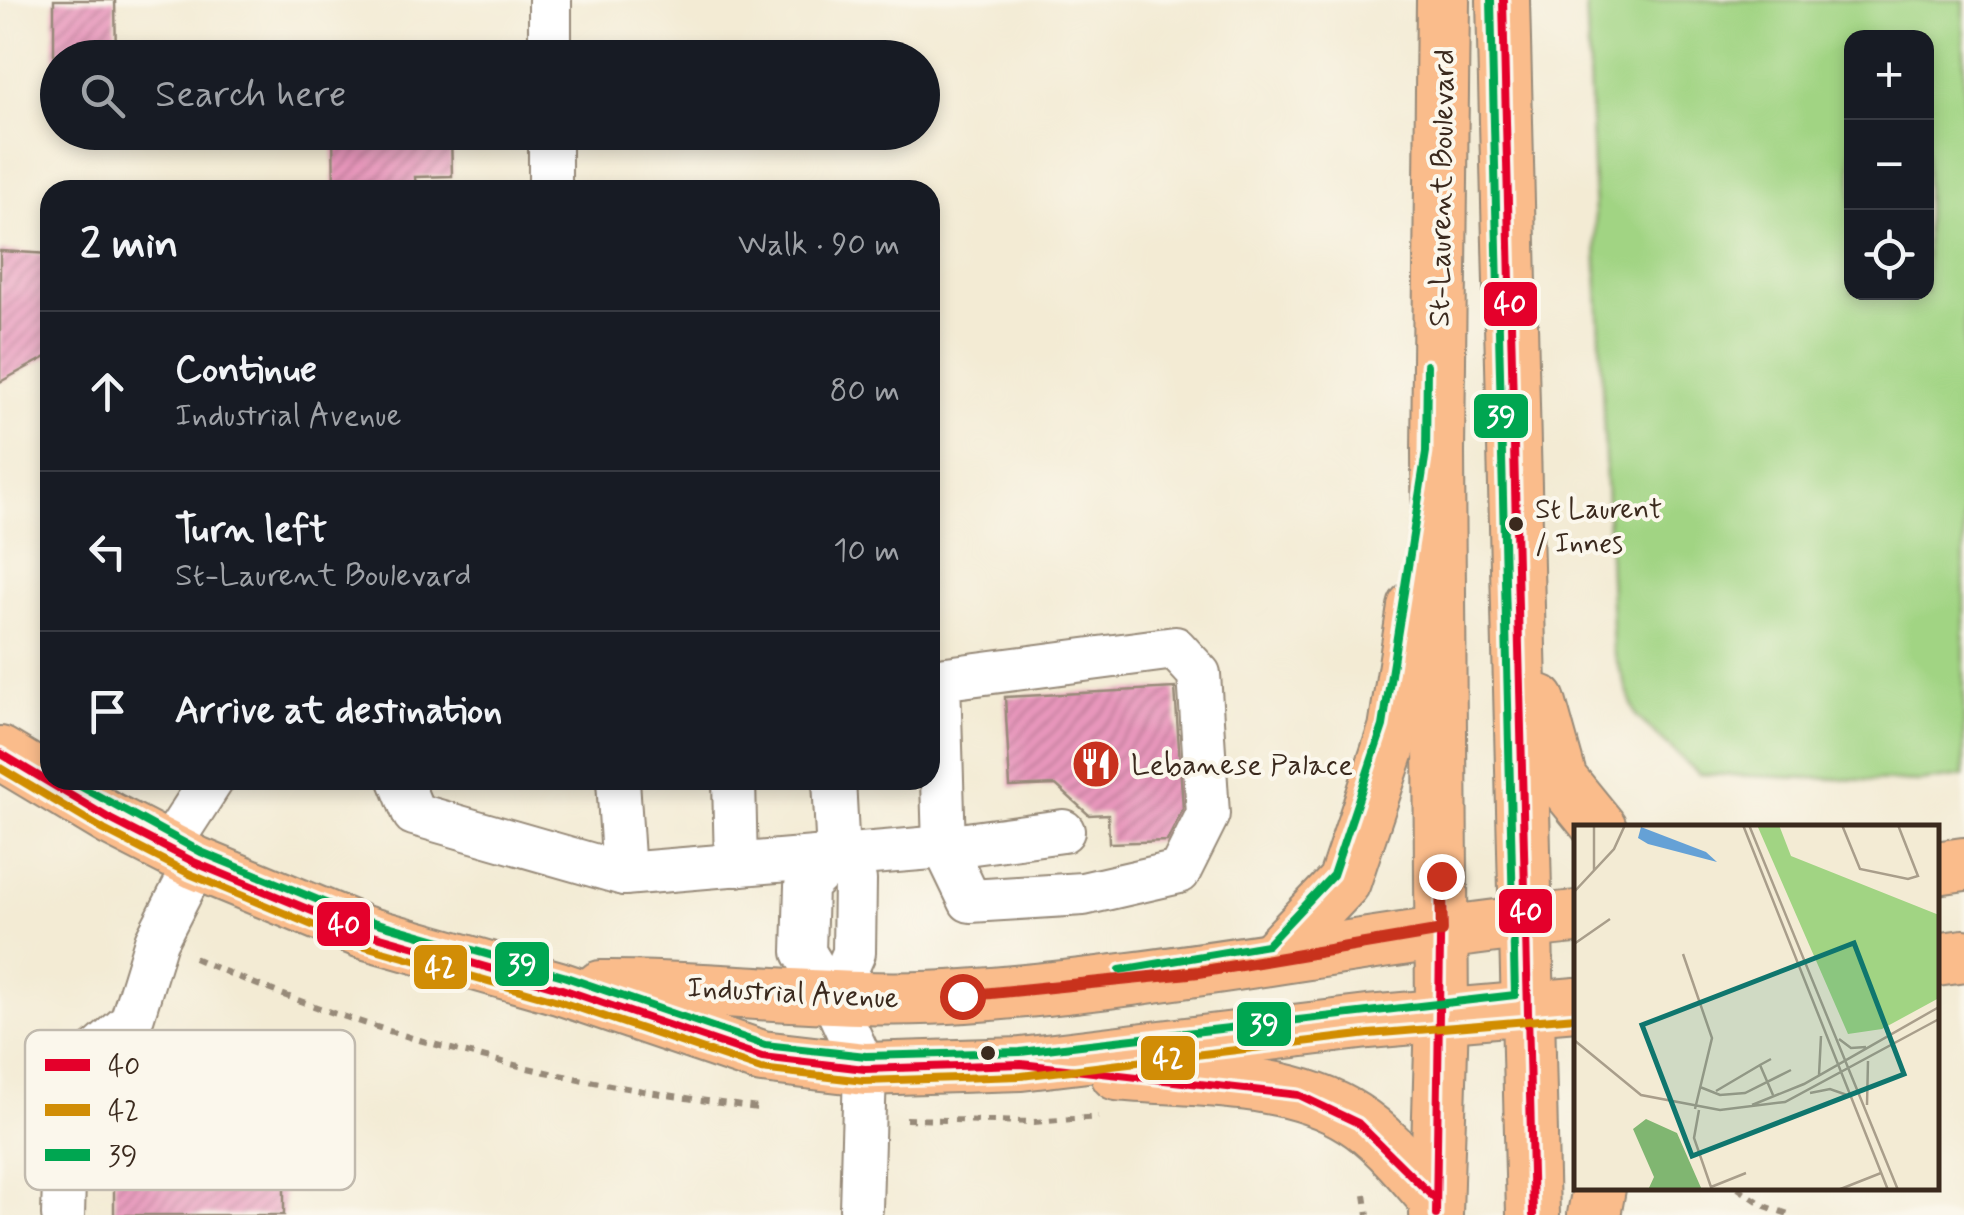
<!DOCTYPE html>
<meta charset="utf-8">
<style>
:root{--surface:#171b24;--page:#20242c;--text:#f1f3f6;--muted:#9ea1a6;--line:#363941}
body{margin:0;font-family:Mynerve,sans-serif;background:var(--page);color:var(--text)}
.controls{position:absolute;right:30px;top:30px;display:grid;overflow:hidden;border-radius:20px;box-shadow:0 5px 15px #0003}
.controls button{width:90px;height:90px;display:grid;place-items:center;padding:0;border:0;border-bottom:2px solid var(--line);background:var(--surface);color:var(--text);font:50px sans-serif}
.stop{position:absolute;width:30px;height:30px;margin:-22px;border:8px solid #c8321e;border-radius:50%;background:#fff}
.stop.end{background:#c8321e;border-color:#fff;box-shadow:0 2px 10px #0008}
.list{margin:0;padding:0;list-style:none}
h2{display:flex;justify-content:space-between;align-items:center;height:130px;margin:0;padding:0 40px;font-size:42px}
h2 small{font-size:32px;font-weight:400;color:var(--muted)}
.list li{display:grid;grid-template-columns:65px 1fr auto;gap:30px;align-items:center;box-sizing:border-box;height:160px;padding:0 40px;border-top:2px solid var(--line)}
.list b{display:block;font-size:38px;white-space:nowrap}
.list p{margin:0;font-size:32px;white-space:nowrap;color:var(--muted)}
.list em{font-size:32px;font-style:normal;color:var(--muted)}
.icon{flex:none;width:55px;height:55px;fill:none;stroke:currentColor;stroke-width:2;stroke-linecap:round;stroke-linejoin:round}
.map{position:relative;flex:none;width:1964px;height:1215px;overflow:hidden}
.search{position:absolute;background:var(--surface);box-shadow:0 5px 15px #0003;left:40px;top:40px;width:900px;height:110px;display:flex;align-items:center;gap:25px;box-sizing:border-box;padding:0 35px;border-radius:55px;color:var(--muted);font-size:38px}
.panel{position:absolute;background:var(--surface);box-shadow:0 5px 15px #0003;left:40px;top:180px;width:900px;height:610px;border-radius:30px}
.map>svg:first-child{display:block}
.grass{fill:#a1d483;stroke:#6e7f50;stroke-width:2.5;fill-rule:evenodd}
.building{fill:url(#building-hatch)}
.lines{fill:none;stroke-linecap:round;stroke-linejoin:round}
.minor-casing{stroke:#978a79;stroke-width:46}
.major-casing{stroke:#978a79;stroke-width:56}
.path{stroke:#978a79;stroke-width:6;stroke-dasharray:8 8;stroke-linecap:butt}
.minor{stroke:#fff;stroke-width:42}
.major{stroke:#fabc8b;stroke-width:52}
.bus-1-casing{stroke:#fbf7ec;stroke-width:15}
.bus-2-casing{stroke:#fbf7ec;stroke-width:15}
.bus-3-casing{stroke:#fbf7ec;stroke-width:15}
.bus-1{stroke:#e4002b;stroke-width:8}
.bus-2{stroke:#d18d06;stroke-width:8}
.bus-3{stroke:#00a651;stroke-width:8}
.route{stroke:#c8321e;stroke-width:12}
.bus-dot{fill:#3b2a1e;stroke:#fbf7ec;stroke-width:4}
.labels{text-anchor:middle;stroke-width:8;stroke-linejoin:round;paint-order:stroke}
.bus-label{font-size:28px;fill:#3b2a1e;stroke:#fbf7ec;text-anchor:start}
.street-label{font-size:30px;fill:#3b2a1e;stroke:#fbf7ec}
.poi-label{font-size:30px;fill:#3b2a1e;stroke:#fbf7ec;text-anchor:start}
.inset-road{fill:none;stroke:#a99e8b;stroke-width:2.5}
.view{fill:#0f766e;fill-opacity:0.15;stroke:#0f766e;stroke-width:5}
.inset-edge{fill:none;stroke:#3b2a1e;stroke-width:5}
.key{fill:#fbf7ec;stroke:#c1baae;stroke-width:2.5}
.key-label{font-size:28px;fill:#3b2a1e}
.line-badge{stroke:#fbf7ec;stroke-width:4}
.badge-label{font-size:28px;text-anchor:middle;font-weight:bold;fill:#fff}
</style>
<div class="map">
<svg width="1964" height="1215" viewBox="0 0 1964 1215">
<defs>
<pattern id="building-hatch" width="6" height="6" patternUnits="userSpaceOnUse" patternTransform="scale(2.5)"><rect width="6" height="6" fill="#e897bc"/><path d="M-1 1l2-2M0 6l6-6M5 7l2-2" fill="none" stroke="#bd7b98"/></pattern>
</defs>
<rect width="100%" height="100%" fill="#fbf7ec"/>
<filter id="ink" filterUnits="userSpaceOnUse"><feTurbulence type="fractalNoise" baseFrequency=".01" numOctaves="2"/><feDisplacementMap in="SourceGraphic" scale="20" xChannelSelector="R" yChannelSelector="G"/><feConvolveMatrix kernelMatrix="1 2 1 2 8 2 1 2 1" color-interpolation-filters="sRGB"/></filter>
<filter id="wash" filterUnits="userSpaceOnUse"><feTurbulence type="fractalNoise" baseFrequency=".0048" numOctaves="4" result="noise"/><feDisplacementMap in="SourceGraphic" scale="40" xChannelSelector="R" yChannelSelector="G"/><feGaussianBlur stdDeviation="2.25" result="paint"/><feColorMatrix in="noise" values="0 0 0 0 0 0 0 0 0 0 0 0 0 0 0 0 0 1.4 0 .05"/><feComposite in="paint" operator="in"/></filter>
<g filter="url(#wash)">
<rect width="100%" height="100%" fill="#f3ebd4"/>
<!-- grass -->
<path class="grass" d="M 1586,0 L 1964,0 L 1964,776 L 1920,782 L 1699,774 L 1636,716 L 1613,650 ZM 1852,38 L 1926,38 L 1926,292 L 1852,292 Z"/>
<g id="blocks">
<!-- building -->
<g class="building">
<polygon points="54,0 115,0 116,58 54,58"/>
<polygon points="333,132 451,132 452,176 415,177 416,190 334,190"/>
<polygon points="0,251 50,254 50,355 0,382"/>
<polygon points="1175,688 1183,809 1167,841 1109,843 1108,814 1089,815 1056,785 1010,787 1005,697"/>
<polygon points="212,1105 284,1105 284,1215 114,1215 114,1109 212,1109"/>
</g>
</g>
</g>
<g filter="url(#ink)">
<use href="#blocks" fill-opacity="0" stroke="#978a79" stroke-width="2.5"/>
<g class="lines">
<!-- minor casing -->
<g class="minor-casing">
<g id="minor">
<polyline points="550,58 550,0"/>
<polyline points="550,190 550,132"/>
<polygon points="1175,648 1199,674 1208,814 1179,872 1083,894 970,901 944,847 939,679"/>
<polyline points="400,780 414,814 624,874 944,847 1063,831"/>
<polyline points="618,780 624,874"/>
<polyline points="734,780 736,865"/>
<polyline points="168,848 212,780"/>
<polyline points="838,855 806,886 804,952 833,1000 865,1069 861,1209"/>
<polyline points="833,1000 854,953 855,880 838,855 834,780"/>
<polyline points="63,1215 67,1079 131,1022 156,941 196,863"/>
</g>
</g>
<!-- major casing -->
<g class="major-casing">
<g id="major">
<polyline points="1503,0 1533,1215"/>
<polyline points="1539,701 1561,780 1600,828"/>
<polyline points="0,753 110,819 196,863 363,932 559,988 762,1057 865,1069 1021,1064 1368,1022 1576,1004"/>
<polyline points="1936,868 1964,864"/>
<polyline points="1273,957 1344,882 1395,729 1414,607"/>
<polyline points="1936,960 1964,956"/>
<path d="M 601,987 C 723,986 843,1005 965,996 C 1171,982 1372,937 1576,917"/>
<path d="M 1117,1074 C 1192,1081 1288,1076 1353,1118 C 1385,1138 1411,1172 1436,1200"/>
<polyline points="1436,1215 1442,1015 1438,453 1443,0"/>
<polyline points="1594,1215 1599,1188"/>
</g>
</g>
<!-- path -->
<g class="path">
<path d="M 194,958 C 373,1038 564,1084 759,1108"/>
<polyline points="906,1119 1034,1122 1098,1117"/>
<polyline points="1738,1188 1765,1206 1791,1215"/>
<polyline points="1365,1195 1368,1215"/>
</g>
<!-- minor -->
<use href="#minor" class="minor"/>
<!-- major -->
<use href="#major" class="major"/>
<!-- bus-1 casing -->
<g class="bus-1-casing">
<g id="bus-1">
<polyline points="1503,0 1533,1215"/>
<polyline points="0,753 110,819 196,863 363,932 559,988 762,1057 865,1069 1021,1064 1299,1095 1358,1123 1436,1200"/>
<polyline points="1436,1215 1441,875"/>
</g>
</g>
<!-- bus-2 casing -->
<g class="bus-2-casing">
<polyline id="bus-2" points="0,768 104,830 190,874 358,944 555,1000 761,1069 864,1081 1021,1076 1369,1034 1576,1017"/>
</g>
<!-- bus-3 casing -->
<g class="bus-3-casing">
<g id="bus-3">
<polyline points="69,780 201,852 367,920 563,976 765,1045 866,1056 1020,1052 1515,995 1491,0"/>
<polyline points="1120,970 1267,945 1333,875 1383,726 1426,452 1427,365"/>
</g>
</g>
<!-- bus-1 -->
<use href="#bus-1" class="bus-1"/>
<!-- bus-2 -->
<use href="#bus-2" class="bus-2"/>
<!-- bus-3 -->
<use href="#bus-3" class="bus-3"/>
</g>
</g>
<g class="lines" filter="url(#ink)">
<!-- route -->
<polyline class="route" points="962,996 1199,972 1442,931 1441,876"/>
</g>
<!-- icons -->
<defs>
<g id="restaurant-disc" transform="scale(2.5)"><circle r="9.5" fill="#c8321e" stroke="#fbf7ec"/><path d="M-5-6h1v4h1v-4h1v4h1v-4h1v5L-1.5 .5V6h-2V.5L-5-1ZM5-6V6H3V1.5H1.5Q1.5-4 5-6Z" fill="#fff"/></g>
</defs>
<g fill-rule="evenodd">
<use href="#restaurant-disc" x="1096" y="764"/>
</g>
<!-- markers -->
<g class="bus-dot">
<circle cx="1516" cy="524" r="9"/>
<circle cx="988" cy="1053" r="9"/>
</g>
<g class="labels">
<!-- bus labels -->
<g class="bus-label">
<text x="1535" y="518">St Laurent<tspan x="1535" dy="34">/ Innes</tspan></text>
</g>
<!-- street labels -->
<g class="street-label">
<text transform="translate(1441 188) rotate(-89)" y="10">St-Laurent Boulevard</text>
<text transform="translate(793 992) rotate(3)" y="10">Industrial Avenue</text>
</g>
<!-- poi labels -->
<g class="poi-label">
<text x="1131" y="774">Lebanese Palace</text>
</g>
</g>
<!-- overview -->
<g transform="translate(1574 825)">
<rect width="365" height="365" fill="#f3ebd4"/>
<path d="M 183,0 L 205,0 L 217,31 L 365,90 L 365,173 L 308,204 L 274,209 Z" fill="#a1d483"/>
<path d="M 72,294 L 103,308 L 128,365 L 74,365 L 80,352 L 59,304 Z" fill="#80b671"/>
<path d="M 67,2 L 132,27 L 143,37 L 74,19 L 64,13 Z" fill="#65a1d6"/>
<path class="inset-road" d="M 169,0 L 314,365M 175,0 L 324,365M 268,0 L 286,44 L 334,54 L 344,51 L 324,0M 20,45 L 20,0M 0,67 L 40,24 L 51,0M 0,119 L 36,94M 109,129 L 138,213 L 121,284M 265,214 L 277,223 L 292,222M 0,215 L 67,270 L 146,285 L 211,277 L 365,194M 197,234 L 186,240 L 199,270M 245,250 L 247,211M 126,262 L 146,270 L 171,268 L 217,245M 142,266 L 186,240M 236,268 L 256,264 L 273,270M 178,280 L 230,259 L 365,182M 293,280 L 294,236M 125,285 L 120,313 L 137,362 L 172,348M 264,365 L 307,348"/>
<path class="view" d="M 280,118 L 330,249 L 118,331 L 68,200 Z"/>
<rect width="365" height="365" class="inset-edge"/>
</g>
<!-- legend -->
<rect x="25" y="1030" width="330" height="160" rx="15" class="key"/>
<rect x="45" y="1059" width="45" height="12" fill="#e4002b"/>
<rect x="45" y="1104" width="45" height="12" fill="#d18d06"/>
<rect x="45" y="1149" width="45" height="12" fill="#00a651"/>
<g class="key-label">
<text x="108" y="1075">40</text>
<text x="108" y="1120">42</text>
<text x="108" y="1165">39</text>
</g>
<g class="line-badge">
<rect x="1482" y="280" width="57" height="48" rx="10" fill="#e4002b"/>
<rect x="1472" y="392" width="58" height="48" rx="10" fill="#00a651"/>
<rect x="1497" y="887" width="57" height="48" rx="10" fill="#e4002b"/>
<rect x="315" y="900" width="57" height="48" rx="10" fill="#e4002b"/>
<rect x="493" y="940" width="58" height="48" rx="10" fill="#00a651"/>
<rect x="412" y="943" width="57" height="48" rx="10" fill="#d18d06"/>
<rect x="1235" y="1000" width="58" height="48" rx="10" fill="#00a651"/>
<rect x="1139" y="1034" width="58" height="48" rx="10" fill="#d18d06"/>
</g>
<g class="badge-label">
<text x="1510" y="313">40</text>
<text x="1501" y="426">39</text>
<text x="1526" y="921">40</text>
<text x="344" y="934">40</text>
<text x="522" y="974">39</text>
<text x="440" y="977">42</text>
<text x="1264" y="1034">39</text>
<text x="1168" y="1068">42</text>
</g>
</svg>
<div class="controls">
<button>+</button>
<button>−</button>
<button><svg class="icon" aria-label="locate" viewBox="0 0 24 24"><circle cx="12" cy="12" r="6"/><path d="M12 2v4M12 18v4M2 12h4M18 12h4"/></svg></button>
</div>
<div class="stop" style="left:962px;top:996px"></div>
<div class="stop end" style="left:1441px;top:876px"></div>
<div class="search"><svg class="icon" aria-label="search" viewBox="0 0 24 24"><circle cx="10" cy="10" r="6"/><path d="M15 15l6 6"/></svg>Search here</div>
<section class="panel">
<h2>2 min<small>Walk · 90 m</small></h2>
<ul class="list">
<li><svg class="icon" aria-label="ahead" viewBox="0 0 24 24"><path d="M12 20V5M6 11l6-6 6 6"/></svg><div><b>Continue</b><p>Industrial Avenue</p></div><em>80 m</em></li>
<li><svg class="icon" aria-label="left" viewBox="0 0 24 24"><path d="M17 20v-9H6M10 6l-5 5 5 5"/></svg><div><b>Turn left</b><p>St-Laurent Boulevard</p></div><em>10 m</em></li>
<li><svg class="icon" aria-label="arrive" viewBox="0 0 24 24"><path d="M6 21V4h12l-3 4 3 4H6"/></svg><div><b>Arrive at destination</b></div></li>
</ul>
</section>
</div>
